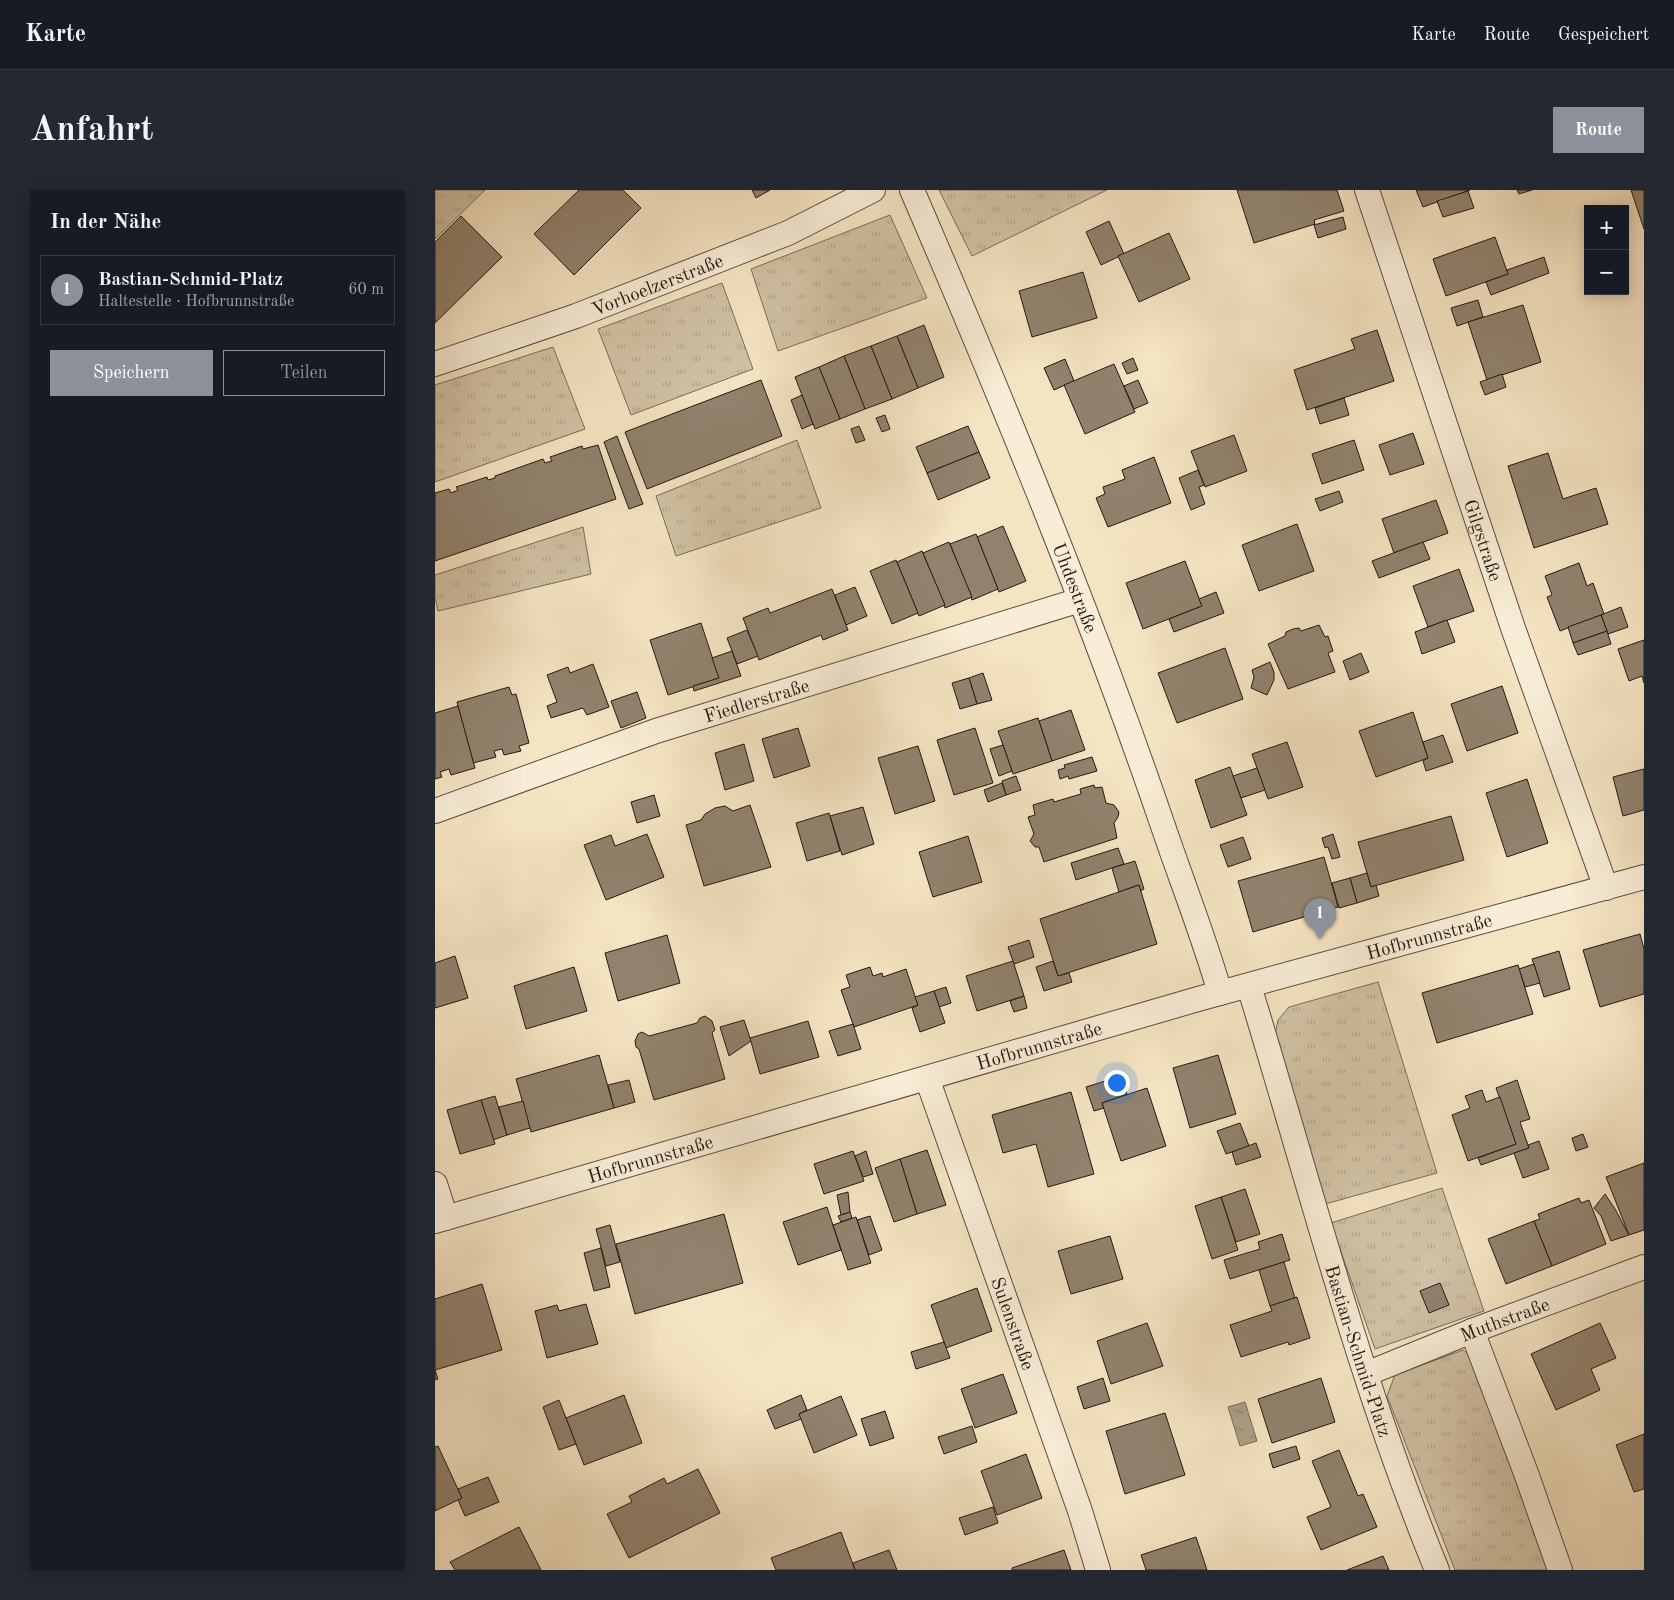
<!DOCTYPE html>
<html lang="de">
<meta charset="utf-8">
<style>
:root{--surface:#171b24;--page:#242831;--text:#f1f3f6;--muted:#9ea1a6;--line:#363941;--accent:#8c9099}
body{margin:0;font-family:"Old Standard TT",serif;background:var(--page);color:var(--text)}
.controls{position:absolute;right:15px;top:15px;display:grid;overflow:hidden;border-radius:0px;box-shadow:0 2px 12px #0003}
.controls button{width:45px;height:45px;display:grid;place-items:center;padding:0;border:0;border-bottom:1px solid var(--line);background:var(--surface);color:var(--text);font:25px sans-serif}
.you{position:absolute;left:681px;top:892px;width:18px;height:18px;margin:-12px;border:4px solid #fff;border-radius:50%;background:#1a73e8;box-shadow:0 0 0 8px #1a73e833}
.badge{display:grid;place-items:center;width:32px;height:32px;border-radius:50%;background:var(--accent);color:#fff;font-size:16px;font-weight:700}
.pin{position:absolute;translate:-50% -41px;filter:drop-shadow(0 1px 2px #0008)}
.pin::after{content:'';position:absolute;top:26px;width:18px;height:15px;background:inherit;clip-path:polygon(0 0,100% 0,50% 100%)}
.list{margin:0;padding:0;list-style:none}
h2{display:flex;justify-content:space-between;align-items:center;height:65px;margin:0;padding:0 20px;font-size:21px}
h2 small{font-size:16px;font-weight:400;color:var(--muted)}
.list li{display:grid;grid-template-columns:32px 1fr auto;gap:15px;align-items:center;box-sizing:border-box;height:70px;margin:0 10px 10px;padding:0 10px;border:1px solid var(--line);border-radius:0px}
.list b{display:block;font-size:19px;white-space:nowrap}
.list p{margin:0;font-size:16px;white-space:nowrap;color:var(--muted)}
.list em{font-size:16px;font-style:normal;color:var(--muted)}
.actions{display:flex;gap:10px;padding:15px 20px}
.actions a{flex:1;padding:11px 0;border:1px solid var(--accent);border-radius:0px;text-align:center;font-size:18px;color:var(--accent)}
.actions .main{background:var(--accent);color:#fff}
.map{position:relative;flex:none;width:1209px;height:1380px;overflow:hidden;border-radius:0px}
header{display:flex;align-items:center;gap:30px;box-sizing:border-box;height:70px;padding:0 25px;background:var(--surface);border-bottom:1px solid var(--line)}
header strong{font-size:24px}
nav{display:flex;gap:28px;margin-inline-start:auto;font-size:18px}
.intro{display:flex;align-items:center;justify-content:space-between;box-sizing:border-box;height:120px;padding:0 30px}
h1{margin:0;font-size:35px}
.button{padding:12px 22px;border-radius:0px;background:var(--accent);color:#fff;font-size:18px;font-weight:700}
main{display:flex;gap:30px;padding:0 30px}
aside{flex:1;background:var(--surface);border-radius:0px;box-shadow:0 2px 12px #0003}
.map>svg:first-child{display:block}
.grass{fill:url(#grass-tufts);stroke:#7a6c5c}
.water{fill:url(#water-ripples);stroke:#776959}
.building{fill:#91826e;stroke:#241814}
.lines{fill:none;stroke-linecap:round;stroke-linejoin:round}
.street-casing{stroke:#584b40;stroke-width:26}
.street{stroke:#f8edd7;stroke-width:24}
.labels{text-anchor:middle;stroke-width:4.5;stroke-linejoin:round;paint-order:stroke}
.street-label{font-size:19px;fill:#241814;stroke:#f8edd7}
</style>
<header>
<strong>Karte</strong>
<nav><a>Karte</a><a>Route</a><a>Gespeichert</a></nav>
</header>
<div class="intro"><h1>Anfahrt</h1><a class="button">Route</a></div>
<main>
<aside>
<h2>In der Nähe<small></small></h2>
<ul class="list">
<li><span class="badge">1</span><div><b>Bastian-Schmid-Platz</b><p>Haltestelle · Hofbrunnstraße</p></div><em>60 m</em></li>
</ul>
<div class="actions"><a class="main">Speichern</a><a>Teilen</a></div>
</aside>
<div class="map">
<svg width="1209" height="1380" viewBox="0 0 1209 1380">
<defs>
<pattern id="grass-tufts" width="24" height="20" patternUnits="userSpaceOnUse" patternTransform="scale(1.25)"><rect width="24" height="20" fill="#d1c1a4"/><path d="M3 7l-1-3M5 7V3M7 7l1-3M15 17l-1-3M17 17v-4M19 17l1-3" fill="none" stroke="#b3a58c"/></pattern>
<pattern id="water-ripples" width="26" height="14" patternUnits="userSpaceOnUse" patternTransform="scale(1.25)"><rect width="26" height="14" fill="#ae9f87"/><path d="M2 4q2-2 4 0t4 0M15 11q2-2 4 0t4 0" fill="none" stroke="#8d816d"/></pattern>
</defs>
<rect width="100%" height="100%" fill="#f5e4c2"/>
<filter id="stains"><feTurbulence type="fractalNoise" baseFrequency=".004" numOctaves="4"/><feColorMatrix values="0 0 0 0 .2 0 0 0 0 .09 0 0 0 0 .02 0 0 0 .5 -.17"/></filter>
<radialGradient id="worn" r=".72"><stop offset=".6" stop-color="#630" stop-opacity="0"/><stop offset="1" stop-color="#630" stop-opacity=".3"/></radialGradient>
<!-- grass -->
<g class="grass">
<polygon points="0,0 50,0 0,49"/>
<polygon points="504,0 672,0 537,66"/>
<polygon points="455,25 492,108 343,161 316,79"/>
<polygon points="287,93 318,179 196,225 163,139"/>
<polygon points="118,157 150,239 0,292 0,195"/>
<polygon points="362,250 386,318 241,366 221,306"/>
<polygon points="148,337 156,384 3,421 0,407 0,385"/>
<polygon points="943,792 1002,983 890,1014 840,845 843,830 854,817"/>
<polygon points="1007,998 1049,1121 940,1159 896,1033"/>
<polygon points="1028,1160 1038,1168 1115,1380 1020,1380 952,1206 960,1185"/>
</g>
<!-- water -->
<polygon class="water" points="810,1212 822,1251 805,1256 793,1217"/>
<!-- building -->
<g class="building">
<polygon points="144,0 188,0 206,18 139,85 99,44"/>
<polygon points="317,0 335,0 321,8"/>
<polygon points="802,0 902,0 909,21 879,30 880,34 819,53"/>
<polygon points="981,0 1035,0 988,17"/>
<polygon points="1082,0 1097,0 1084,4"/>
<polygon points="1196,0 1209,0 1209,39"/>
<polygon points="1033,1 1039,18 1008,27 1002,11"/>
<polygon points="26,26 67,67 0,133 0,52"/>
<polygon points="908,27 911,39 883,48 879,35"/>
<polygon points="674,31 689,64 666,75 651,42"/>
<polygon points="734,43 755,89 704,112 683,66"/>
<polygon points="1060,47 1073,84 1011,106 998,69"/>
<polygon points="1109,67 1114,83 1056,105 1051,92 1073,84 1072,80"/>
<polygon points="648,82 662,128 597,147 584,101"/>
<polygon points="1043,110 1048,127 1022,136 1016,118"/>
<polygon points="1088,115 1106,172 1052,190 1033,132"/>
<polygon points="489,135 509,187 483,198 462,146"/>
<polygon points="942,140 959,191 872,220 859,180 920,159 916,149"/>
<polygon points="462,146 483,198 457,209 436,156"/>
<polygon points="436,156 457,209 430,219 409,166"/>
<polygon points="409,166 430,219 405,229 384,177"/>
<polygon points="698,168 703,180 692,184 687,173"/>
<polygon points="630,169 639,191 619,200 609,178"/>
<polygon points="679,174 700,222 650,244 629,195"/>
<polygon points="384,177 405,229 380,239 360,187"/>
<polygon points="1067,184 1071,197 1050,205 1045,192"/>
<polygon points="326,190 347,246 212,299 190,242"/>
<polygon points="703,190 713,213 699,219 689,196"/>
<polygon points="367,205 378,234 367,239 356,210"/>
<polygon points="909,208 914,225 885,234 880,218"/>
<polygon points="450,225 455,239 447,242 441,228"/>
<polygon points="424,236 430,250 421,253 416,239"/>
<polygon points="533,236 544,262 492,283 481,257"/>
<polygon points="978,243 989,274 955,285 944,255"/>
<polygon points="799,245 812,281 770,297 756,261"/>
<polygon points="182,246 208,314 194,319 169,252"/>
<polygon points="919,250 929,280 887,294 877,264"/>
<polygon points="163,255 181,309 0,371 0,303 14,299 16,303 23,300 21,297 52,287 53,290 60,288 60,286 108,269 110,273 117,271 115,267 147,256 148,259"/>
<polygon points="544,262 555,288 503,310 492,283"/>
<polygon points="1113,263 1128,309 1161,298 1173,334 1099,358 1073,276"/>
<polygon points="719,267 736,313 673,337 661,308 670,304 668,297 690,289 687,280"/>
<polygon points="763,280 769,295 764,297 770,314 756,320 744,288"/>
<polygon points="904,301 908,312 885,321 880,309"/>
<polygon points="1001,310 1013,343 959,363 947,329"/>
<polygon points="862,334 879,381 824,401 807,355"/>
<polygon points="568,336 591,391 564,402 542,347"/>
<polygon points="541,344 563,399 537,410 515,354"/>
<polygon points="514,352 537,407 510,418 488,363"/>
<polygon points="988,352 995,369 944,388 937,371"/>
<polygon points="487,361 510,415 484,426 462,372"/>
<polygon points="461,370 483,423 457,434 435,381"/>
<polygon points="750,371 767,416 708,439 691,393"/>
<polygon points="1144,373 1152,396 1158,393 1169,424 1125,441 1112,407 1117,405 1110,386"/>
<polygon points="1024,379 1039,421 993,437 978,396"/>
<polygon points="420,397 432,426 411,435 400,405"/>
<polygon points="397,399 413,440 388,450 386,445 324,470 308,428 333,418 335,423"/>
<polygon points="781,402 789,423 739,442 734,429 767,416 764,409"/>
<polygon points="1186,417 1193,437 1173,444 1166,425"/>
<polygon points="1166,425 1172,441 1138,453 1133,437"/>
<polygon points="1012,430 1020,452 987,464 980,442"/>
<polygon points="266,433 284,488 233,505 215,450"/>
<polygon points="884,435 890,447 893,446 898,461 893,463 900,482 853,499 833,454 850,446 851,442 858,439 864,438 866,441"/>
<polygon points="312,440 323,466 302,474 292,448"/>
<polygon points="1172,441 1176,454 1143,465 1138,453"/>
<polygon points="1209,450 1209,493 1207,486 1194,491 1183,459"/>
<polygon points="790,458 808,509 742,533 723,483"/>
<polygon points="297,461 306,486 259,501 258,496 284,488 277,468"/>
<polygon points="926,463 934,482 915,490 908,471"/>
<polygon points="835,472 839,482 839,490 832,505 816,498 819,487 817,480"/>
<polygon points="158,474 174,517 152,525 148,518 116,528 112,516 122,512 112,485 133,477 135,483"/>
<polygon points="548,483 557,510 542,514 534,488"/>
<polygon points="534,488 542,514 525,519 517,493"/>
<polygon points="1067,496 1083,543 1032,561 1016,514"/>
<polygon points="74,497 77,505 81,504 94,553 84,556 86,561 69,565 67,559 59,561 61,567 38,573 22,512"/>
<polygon points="202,502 211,528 186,538 176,511"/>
<polygon points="23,516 40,578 16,585 14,579 5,582 7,587 0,589 0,523"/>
<polygon points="636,520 650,560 617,571 604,531"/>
<polygon points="978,522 993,568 941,587 924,541"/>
<polygon points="603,528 617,571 578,584 563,541"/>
<polygon points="363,538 375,576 339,588 327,549"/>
<polygon points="540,538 558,593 519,605 502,550"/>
<polygon points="1008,545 1018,572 991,581 988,571 993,568 988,552"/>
<polygon points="852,552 868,597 833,609 817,564"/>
<polygon points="309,554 319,591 290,600 280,563"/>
<polygon points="568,555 577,581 564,586 555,559"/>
<polygon points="483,556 500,611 460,624 443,568"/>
<polygon points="657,567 662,581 634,589 633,586 625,589 623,580 630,578 629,575"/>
<polygon points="795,577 812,625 776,638 760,590"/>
<polygon points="822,578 830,600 806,608 798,586"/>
<polygon points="1209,579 1209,620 1188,626 1178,587"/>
<polygon points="581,586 586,600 571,605 567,591"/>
<polygon points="1092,589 1113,653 1072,667 1051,603"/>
<polygon points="567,593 571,605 553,612 549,600"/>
<polygon points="659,595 660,598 667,597 671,613 679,615 684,622 683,627 679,633 682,648 609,672 604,657 600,657 595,651 599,644 593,627 600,625 598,615 618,609 619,612 646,604 645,599"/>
<polygon points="219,605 225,626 202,633 196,612"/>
<polygon points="315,615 336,677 269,696 251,635 266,630 270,624 280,618 290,616 298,621"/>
<polygon points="428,617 439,654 407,665 395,626"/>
<polygon points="394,623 405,661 372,671 361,633"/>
<polygon points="1016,626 1029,670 936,697 923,652"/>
<polygon points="212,644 229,687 171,710 149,655 176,645 180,656"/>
<polygon points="898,644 905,667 897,669 893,657 890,658 887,648"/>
<polygon points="533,646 547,692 498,707 484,662"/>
<polygon points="808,647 816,669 793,677 785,655"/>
<polygon points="683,658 689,674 641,690 636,673"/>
<polygon points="889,667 903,717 818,742 803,691"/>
<polygon points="700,671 709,699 705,701 704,695 684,702 677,678"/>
<polygon points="932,683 936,697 941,695 944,706 922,713 915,688"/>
<polygon points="915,688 922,713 904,718 897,693"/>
<polygon points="704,695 722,754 623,786 605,729"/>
<polygon points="1205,744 1209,759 1209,804 1165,817 1148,760"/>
<polygon points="232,745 245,793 183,811 170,763"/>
<polygon points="594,750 599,767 579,774 573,757"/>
<polygon points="1124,761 1135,799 1109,807 1097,769"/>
<polygon points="20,766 33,808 0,818 0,773"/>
<polygon points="578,771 589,806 542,821 531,786"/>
<polygon points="618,771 623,786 634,783 637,792 609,801 601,777"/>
<polygon points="1099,774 1105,793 1090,797 1084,779"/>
<polygon points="1083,775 1098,824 1002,853 987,803"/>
<polygon points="139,777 152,821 91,839 79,796"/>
<polygon points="435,777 438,786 447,783 448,787 471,779 483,815 419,837 406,800 415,797 411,785"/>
<polygon points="511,797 516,813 504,817 499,801"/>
<polygon points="499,801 510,833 485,842 477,818 483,815 480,807"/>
<polygon points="589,806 592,818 579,822 575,811"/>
<polygon points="270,826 277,831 280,840 277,843 290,889 219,910 204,859 201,857 200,851 203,844 207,842 214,846 262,833 265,828"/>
<polygon points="309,830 316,851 294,866 285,837"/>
<polygon points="373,831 384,867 325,884 315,848"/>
<polygon points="418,834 426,859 403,866 394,841"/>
<polygon points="164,865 179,918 96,942 81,889"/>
<polygon points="783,865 801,924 755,938 738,878"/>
<polygon points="686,886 692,904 667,913 669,918 659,921 651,897"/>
<polygon points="194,890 200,912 179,918 173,895"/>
<polygon points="1082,890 1095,929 1085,932 1094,958 1046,975 1043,968 1081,954 1061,898"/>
<polygon points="712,898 731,956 686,971 667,913"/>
<polygon points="1047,900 1051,912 1065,907 1081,954 1033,971 1017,925 1035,918 1030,906"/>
<polygon points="636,902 659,984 613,997 601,954 568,963 557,925"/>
<polygon points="60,906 72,945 58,950 46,910"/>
<polygon points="46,910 60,954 25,964 12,920"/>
<polygon points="88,911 95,938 72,945 64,917"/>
<polygon points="805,933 814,956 791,964 782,941"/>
<polygon points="1148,944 1153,957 1141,961 1137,948"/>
<polygon points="1104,951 1114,979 1088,988 1079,963 1094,958 1093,955"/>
<polygon points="821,953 826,967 801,975 797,962"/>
<polygon points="492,960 511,1015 482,1024 465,969"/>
<polygon points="418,961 429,991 389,1004 379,974"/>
<polygon points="431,961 438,984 428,987 420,966"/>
<polygon points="465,969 482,1024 459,1032 440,978"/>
<polygon points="1209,973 1209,1040 1194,1045 1171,987"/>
<polygon points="810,999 825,1044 801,1052 786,1007"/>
<polygon points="413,1002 415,1022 406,1025 402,1005"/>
<polygon points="1170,1004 1180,1019 1194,1045 1176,1051 1166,1026 1159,1018"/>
<polygon points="786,1007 803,1060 777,1069 760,1016"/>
<polygon points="1144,1008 1146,1013 1154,1010 1171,1054 1117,1076 1099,1031 1105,1029 1103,1024"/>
<polygon points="392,1017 406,1060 363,1075 348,1032"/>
<polygon points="415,1022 417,1028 406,1032 403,1026"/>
<polygon points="289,1024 308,1093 200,1124 181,1054"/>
<polygon points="435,1026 447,1060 434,1065 422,1030"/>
<polygon points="421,1027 436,1073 413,1080 398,1035"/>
<polygon points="1099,1031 1117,1076 1071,1094 1053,1049"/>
<polygon points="175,1035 185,1072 171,1076 161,1039"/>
<polygon points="847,1044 855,1070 795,1089 789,1070 825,1059 823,1052"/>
<polygon points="675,1046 688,1089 636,1104 623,1061"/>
<polygon points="166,1058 175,1097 159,1101 149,1063"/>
<polygon points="849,1072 860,1108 835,1116 824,1080"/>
<polygon points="1005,1093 1014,1115 994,1123 985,1101"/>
<polygon points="47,1094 67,1160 0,1180 3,1189 0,1190 0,1109"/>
<polygon points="542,1098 557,1141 511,1158 496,1115"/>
<polygon points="862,1107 875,1148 854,1155 853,1152 806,1167 795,1135 837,1121 835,1116"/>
<polygon points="151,1114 163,1154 112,1168 100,1121 122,1115 124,1121"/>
<polygon points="712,1133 728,1176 676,1194 662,1151"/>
<polygon points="1165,1133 1181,1168 1156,1179 1165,1200 1121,1220 1096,1164"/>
<polygon points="509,1152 515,1168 481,1179 476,1162"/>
<polygon points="568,1184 582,1223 540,1238 526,1199"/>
<polygon points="668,1188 675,1211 649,1219 642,1197"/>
<polygon points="886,1188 900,1232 837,1253 823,1209"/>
<polygon points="189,1205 207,1253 149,1275 131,1228"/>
<polygon points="366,1205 372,1220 364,1224 366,1229 340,1239 332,1220"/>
<polygon points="406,1206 422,1245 379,1263 364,1224"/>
<polygon points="124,1210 141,1254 124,1260 108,1217"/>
<polygon points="450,1221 459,1248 435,1256 426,1229"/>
<polygon points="730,1223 750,1285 690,1304 671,1241"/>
<polygon points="537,1236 542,1252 509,1264 503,1247"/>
<polygon points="1209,1244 1209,1299 1199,1302 1181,1255"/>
<polygon points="3,1256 27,1308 0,1321 0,1257"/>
<polygon points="861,1256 865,1269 838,1278 834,1264"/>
<polygon points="904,1260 923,1306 928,1304 942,1337 886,1360 872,1327 896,1317 877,1271"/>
<polygon points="591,1264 607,1308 562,1325 546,1281"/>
<polygon points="263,1279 285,1323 194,1368 172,1324 197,1312 194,1306 229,1288 232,1294"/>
<polygon points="53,1287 64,1312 30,1326 23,1310 27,1308 23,1299"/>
<polygon points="558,1317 563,1333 530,1345 524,1328"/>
<polygon points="84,1337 106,1380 20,1380 15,1372"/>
<polygon points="406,1342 420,1380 341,1380 336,1368"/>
<polygon points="761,1347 772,1380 711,1380 706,1365"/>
<polygon points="454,1360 462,1380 420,1380 418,1373"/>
<polygon points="629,1360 636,1380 577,1380 577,1378"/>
<polygon points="948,1366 954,1380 912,1380"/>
</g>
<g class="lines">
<!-- street casing -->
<g class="street-casing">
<g id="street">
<path id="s1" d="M 477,0 C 567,209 654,420 728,636 C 747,692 769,747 785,803"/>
<path id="s2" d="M 932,0 L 1078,438 L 1171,698"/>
<path id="s3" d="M 0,174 L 141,126 L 353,43 L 438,0"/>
<path id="s4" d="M 0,621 L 221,541 L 645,410"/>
<path id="s5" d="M 814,796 C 874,991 924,1191 1002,1380"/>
<path id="s6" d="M 492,888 L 645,1321 L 663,1380"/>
<polyline points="0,994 11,1028"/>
<path id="s7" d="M 0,1031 L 763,809 L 1209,687"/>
<polyline points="1037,1141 1091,1283 1125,1380"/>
<path id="s8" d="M 931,1184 L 1037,1141 L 1209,1077"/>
</g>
</g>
<!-- street -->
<use href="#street" class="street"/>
</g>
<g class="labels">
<!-- street labels -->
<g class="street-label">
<text dy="7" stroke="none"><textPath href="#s3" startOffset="236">Vorhoelzerstraße</textPath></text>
<text dy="7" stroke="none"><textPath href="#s2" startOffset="369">Gilgstraße</textPath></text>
<text dy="7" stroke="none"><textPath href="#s1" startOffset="430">Uhdestraße</textPath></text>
<text dy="7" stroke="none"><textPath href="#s4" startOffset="340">Fiedlerstraße</textPath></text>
<text dy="7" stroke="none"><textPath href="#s7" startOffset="1034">Hofbrunnstraße</textPath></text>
<text dy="7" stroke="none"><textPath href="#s7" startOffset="629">Hofbrunnstraße</textPath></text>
<text dy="7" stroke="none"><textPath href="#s7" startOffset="224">Hofbrunnstraße</textPath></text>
<text dy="7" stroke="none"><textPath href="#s8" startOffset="149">Muthstraße</textPath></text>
<text dy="7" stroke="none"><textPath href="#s6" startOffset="260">Sulenstraße</textPath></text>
<text dy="7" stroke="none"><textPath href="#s5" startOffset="381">Bastian-Schmid-Platz</textPath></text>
</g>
</g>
<rect width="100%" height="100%" filter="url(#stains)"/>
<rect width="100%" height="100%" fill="url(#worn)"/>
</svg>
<div class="controls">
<button>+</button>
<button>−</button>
</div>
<div class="you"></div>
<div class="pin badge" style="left:885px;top:749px">1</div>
</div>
</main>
